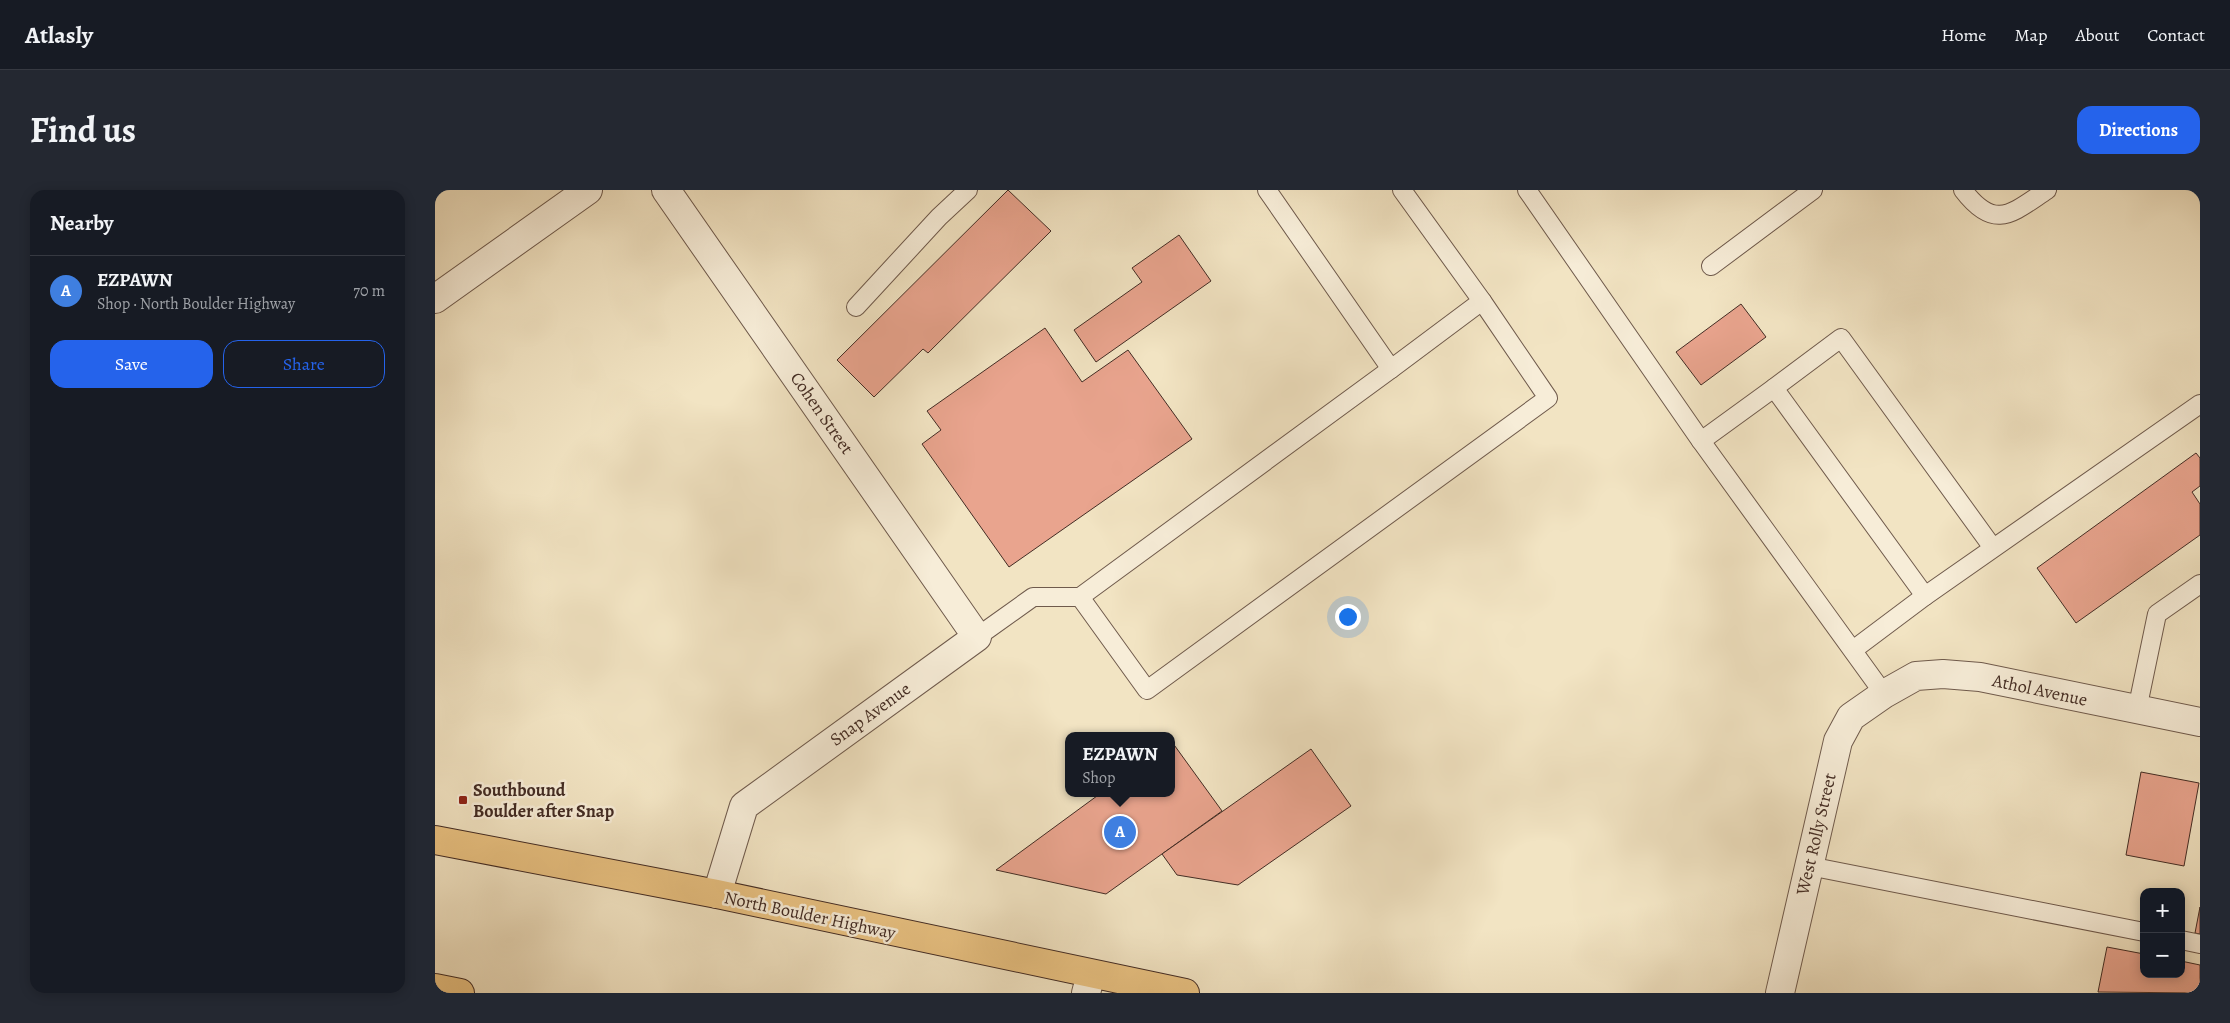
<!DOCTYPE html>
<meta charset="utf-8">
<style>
:root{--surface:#171b24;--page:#242831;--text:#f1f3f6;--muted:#9ea1a6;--line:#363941;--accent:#2563eb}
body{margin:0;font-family:Alegreya,serif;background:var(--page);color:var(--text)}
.controls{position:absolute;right:15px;bottom:15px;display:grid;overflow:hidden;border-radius:10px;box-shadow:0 2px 12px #0003}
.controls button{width:45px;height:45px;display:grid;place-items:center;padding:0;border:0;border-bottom:1px solid var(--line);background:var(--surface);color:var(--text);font:25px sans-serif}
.you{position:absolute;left:912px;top:426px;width:18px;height:18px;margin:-12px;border:4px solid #fff;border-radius:50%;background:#1a73e8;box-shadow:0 0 0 8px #1a73e833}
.badge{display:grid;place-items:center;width:32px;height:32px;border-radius:50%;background:var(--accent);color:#fff;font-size:16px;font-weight:700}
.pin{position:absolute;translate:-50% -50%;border:2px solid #fff;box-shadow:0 1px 5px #0006}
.popup{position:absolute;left:630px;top:542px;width:110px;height:65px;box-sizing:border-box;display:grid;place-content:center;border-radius:10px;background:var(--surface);filter:drop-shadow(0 1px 4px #0005);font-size:16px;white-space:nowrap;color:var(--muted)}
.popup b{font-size:19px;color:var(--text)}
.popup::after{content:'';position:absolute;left:50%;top:100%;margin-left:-10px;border:10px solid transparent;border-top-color:var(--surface)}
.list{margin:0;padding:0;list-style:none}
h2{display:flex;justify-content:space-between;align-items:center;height:65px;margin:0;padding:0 20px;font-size:21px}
h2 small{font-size:16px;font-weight:400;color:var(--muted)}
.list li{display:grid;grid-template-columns:32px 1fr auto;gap:15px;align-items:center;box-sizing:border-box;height:70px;padding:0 20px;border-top:1px solid var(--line)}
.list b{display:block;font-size:19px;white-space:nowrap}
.list p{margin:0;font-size:16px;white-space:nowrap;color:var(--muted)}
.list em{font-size:16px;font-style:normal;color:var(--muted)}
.actions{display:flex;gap:10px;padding:15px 20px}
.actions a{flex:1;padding:11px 0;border:1px solid var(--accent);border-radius:15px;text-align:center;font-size:18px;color:var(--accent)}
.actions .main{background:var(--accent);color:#fff}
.map{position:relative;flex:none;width:1765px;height:803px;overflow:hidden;border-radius:15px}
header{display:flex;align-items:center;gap:30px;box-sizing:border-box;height:70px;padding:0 25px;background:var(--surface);border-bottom:1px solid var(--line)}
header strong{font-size:24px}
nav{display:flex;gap:28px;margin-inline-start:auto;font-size:18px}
.intro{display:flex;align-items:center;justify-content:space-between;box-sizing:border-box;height:120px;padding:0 30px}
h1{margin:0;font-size:35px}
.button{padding:12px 22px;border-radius:15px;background:var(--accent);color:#fff;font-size:18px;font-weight:700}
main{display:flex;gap:30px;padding:0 30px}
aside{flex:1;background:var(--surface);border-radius:15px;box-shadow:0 2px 12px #0003}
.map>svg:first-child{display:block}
.building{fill:#e9a48e;stroke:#432c24}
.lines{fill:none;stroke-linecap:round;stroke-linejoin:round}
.lane-casing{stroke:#6f5a4c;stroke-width:20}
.street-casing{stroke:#6f5a4c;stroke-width:30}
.primary-casing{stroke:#432c24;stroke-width:30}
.lane{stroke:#f7edd8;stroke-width:18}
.street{stroke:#f7edd8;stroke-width:28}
.primary{stroke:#e9c282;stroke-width:28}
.poi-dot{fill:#8f2418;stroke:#f7edd8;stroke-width:2}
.labels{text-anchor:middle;stroke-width:5;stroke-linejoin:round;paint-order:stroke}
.street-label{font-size:18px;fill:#432c24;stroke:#f7edd8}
.poi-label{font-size:18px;font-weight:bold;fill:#432c24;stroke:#f7edd8;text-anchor:start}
</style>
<header>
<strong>Atlasly</strong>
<nav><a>Home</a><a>Map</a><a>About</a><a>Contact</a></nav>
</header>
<div class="intro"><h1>Find us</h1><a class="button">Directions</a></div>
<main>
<aside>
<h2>Nearby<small></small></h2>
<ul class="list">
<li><span class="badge" style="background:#3f7fe0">A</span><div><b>EZPAWN</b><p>Shop · North Boulder Highway</p></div><em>70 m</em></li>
</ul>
<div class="actions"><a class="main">Save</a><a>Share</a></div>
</aside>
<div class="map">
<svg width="1765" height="803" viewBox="0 0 1765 803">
<rect width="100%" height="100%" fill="#f2e4c3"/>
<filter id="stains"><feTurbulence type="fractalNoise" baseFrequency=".004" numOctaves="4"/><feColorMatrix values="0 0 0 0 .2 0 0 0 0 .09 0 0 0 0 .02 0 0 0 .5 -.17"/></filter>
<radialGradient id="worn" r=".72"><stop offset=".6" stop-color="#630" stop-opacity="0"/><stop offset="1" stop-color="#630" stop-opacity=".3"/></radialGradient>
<!-- building -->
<g class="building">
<polygon points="573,0 616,41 493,163 488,159 439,207 402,170"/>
<polygon points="744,45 776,91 661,172 639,140 707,92 697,78"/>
<polygon points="1306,114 1331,147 1266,195 1241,162"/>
<polygon points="610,138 647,192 693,160 757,249 574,377 487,254 506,240 492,221"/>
<polygon points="1761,263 1765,268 1765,296 1757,302 1765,314 1765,345 1641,433 1602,378"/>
<polygon points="737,552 787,621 671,704 561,680 666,603 736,603"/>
<polygon points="876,559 916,616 803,695 742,685 727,664"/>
<polygon points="1706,582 1764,593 1749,676 1691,665"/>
<polygon points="1765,717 1765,744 1760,743"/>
<polygon points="1672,757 1709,764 1709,784 1746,784 1746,771 1765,775 1765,803 1663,802"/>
</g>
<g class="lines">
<!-- lane casing -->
<g class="lane-casing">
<g id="lane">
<polyline points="832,0 956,179 1047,111 967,0"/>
<polyline points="1092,0 1266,251"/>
<path d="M 1528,0 C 1560,42 1577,23 1612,0"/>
<polyline points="1276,76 1378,0"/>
<polyline points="421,117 504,27 533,0"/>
<polyline points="956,179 645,407 712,500 1113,208 1047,111"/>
<polyline points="1339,198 1266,251 1449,504"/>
<polyline points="1558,358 1406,148 1339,198 1490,406 1765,214"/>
<polyline points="542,447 598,407 645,407"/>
<polyline points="1418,460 1490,406"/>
<polyline points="1702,520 1722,424 1765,394"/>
<polyline points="1374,676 1709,742"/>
<polyline points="1746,750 1765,754"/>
</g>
</g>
<!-- street casing -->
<g class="street-casing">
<g id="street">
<polyline points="231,0 542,447 309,616 282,704"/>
<polyline points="0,109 153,0"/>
<polyline points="651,803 656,784"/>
<polyline points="1345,803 1403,551 1416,527 1449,504 1481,486 1508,484 1545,487 1765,532"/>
</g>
</g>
<!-- primary casing -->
<g class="primary-casing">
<g id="primary">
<polyline points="0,650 282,704 750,803"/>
<polyline points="0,798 25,803"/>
</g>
</g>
<!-- lane -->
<use href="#lane" class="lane"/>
<!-- street -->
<use href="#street" class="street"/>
<!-- primary -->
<use href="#primary" class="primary"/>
</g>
<!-- markers -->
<rect class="poi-dot" x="23" y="605" width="10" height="10" rx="2.5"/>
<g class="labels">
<!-- street labels -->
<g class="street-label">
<text transform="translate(387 223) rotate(55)" y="6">Cohen Street</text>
<text transform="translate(1605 500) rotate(12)" y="6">Athol Avenue</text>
<text transform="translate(435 524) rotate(-36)" y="6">Snap Avenue</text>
<text transform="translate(1381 644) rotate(-77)" y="6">West Rolly Street</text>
<text transform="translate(375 725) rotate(12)" y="6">North Boulder Highway</text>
</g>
<!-- poi labels -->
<g class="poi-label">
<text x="38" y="606">Southbound<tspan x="38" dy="21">Boulder after Snap</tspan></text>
</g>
</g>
<rect width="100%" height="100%" filter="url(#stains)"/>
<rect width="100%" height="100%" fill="url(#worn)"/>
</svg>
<div class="controls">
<button>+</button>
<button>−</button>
</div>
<div class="you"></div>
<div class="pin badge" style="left:685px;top:642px;background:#3f7fe0">A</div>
<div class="popup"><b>EZPAWN</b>Shop</div>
</div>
</main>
